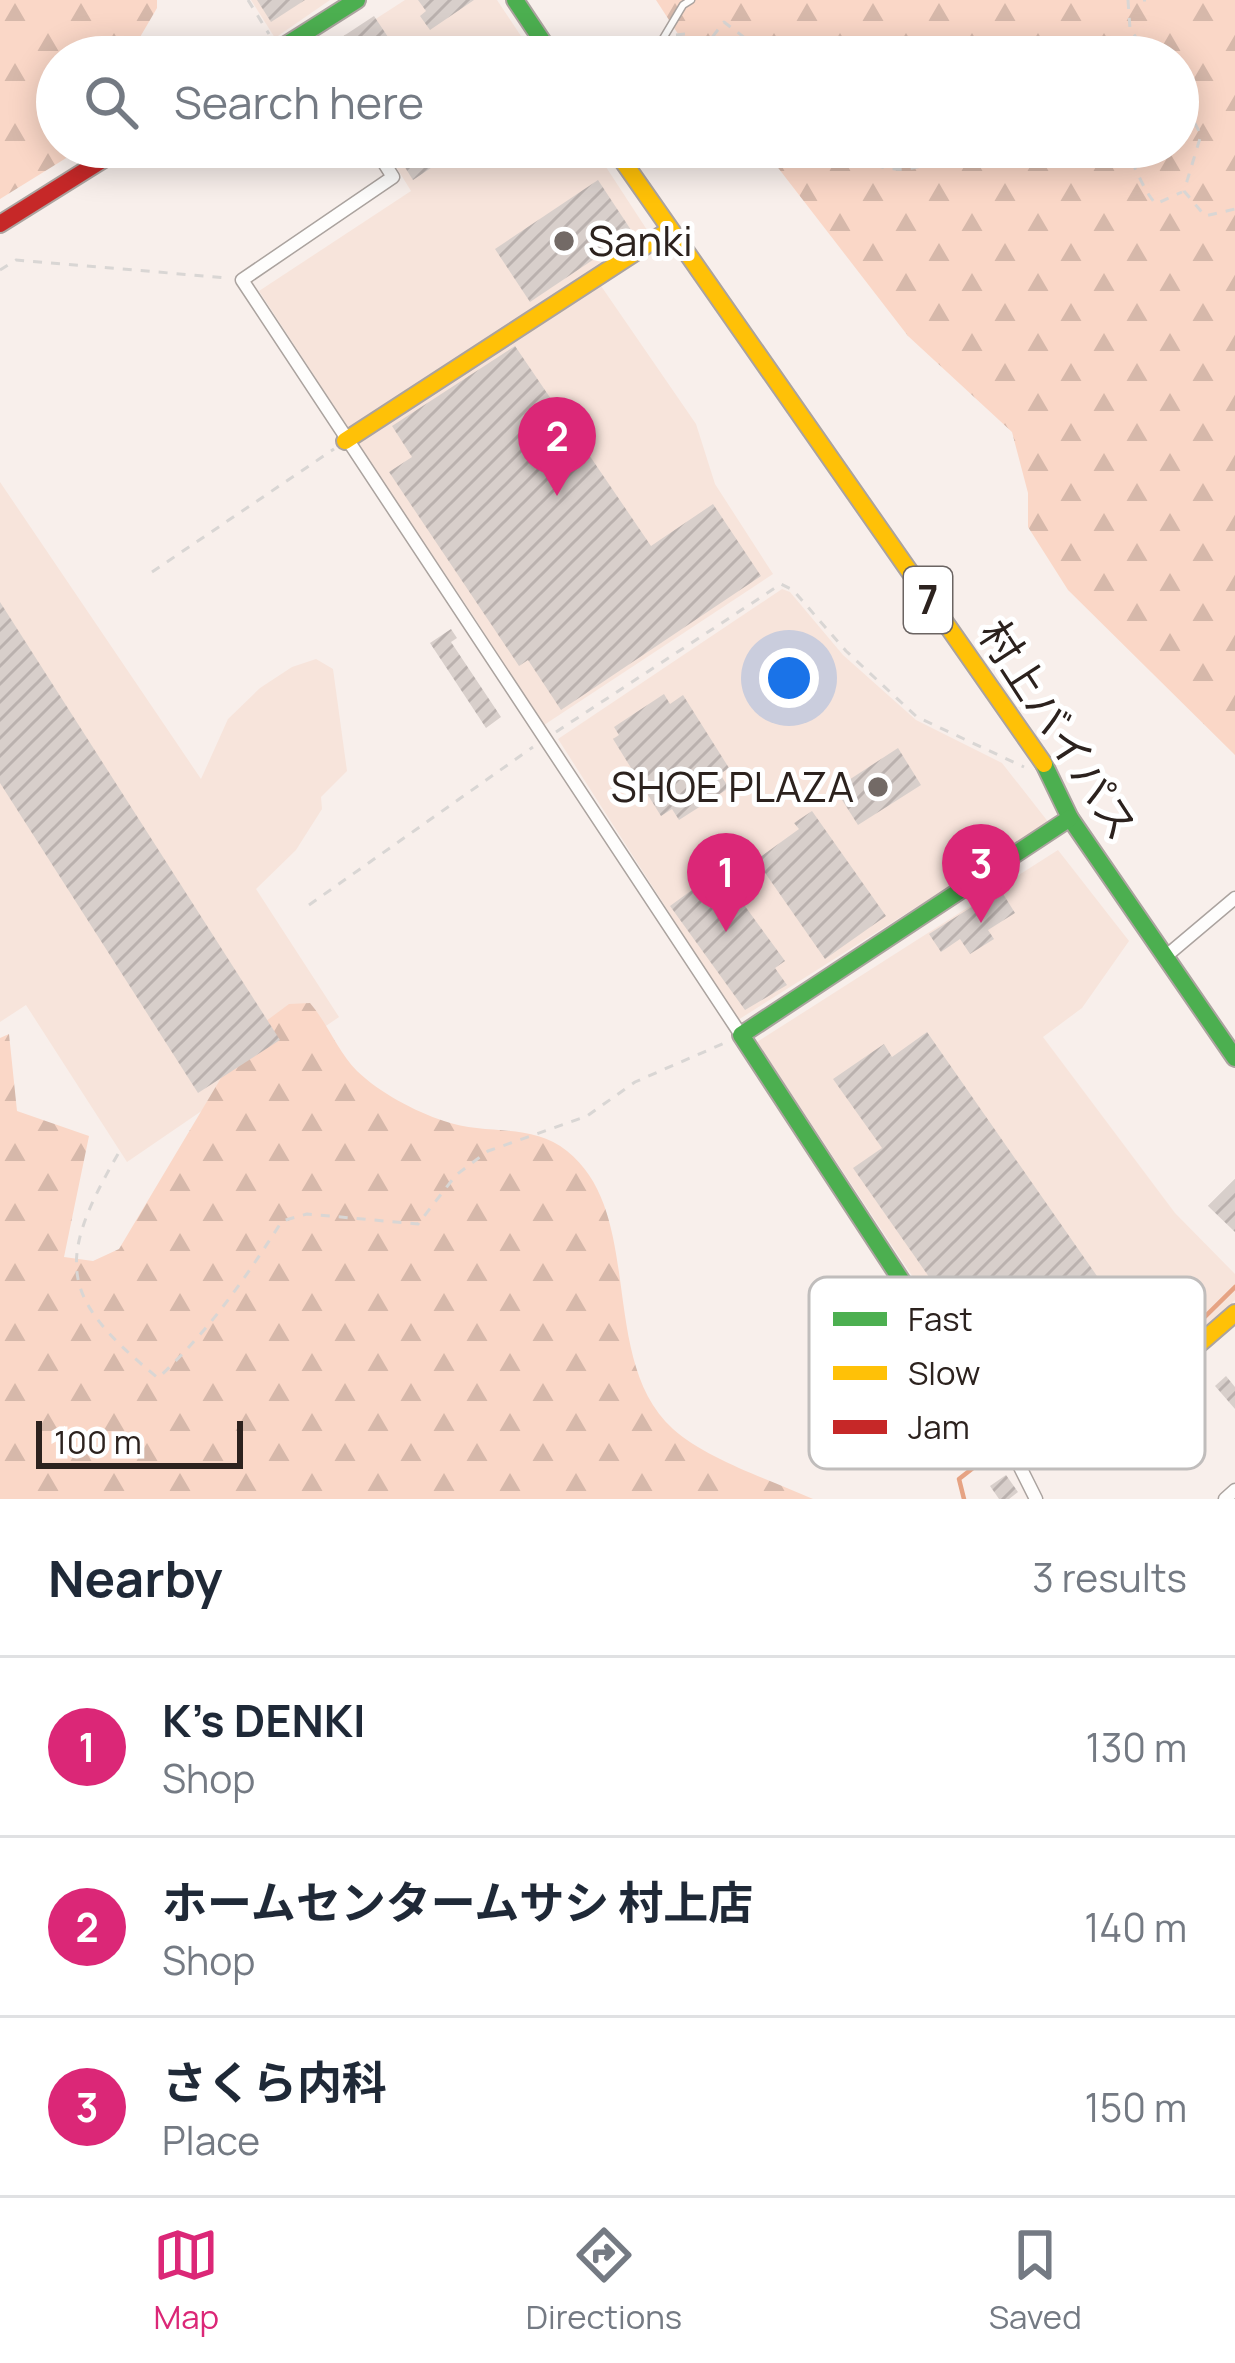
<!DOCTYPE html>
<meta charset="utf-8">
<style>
:root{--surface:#fff;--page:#f6f6f7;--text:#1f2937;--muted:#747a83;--line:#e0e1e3;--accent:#db2777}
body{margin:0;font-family:Manrope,"Noto Sans JP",sans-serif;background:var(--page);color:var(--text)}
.scale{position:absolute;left:36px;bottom:30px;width:207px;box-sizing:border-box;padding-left:12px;border:6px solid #2c221e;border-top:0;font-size:33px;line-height:42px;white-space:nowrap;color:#2c221e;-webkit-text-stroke:9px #fff;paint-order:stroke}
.you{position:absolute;left:789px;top:678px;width:42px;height:42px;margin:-30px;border:9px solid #fff;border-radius:50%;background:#1a73e8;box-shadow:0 0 0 18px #1a73e833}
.badge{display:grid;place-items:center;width:78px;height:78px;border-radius:50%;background:var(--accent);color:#fff;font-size:39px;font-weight:700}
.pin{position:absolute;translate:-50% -99px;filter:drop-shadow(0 3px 6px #0008)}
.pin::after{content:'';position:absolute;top:63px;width:42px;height:36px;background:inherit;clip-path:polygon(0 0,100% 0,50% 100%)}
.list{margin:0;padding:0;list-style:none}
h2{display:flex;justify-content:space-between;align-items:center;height:156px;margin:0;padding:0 48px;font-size:51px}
h2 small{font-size:39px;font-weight:400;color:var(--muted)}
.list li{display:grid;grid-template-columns:78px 1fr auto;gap:36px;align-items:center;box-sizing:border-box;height:180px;padding:0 48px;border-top:3px solid var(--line)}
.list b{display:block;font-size:45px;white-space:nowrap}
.list p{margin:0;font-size:39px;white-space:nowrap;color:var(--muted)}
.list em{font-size:39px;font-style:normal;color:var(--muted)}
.icon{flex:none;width:66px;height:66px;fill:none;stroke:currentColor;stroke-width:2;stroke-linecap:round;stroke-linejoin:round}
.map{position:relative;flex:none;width:1235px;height:1499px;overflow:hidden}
.search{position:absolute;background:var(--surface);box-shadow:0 6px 30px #0003;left:36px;right:36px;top:36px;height:132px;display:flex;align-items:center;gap:30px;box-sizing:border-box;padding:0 42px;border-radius:66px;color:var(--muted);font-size:45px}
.sheet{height:696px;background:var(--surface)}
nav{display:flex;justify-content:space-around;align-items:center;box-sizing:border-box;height:168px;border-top:3px solid var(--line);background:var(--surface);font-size:33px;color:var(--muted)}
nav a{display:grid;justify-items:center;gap:6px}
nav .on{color:var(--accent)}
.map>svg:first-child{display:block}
.built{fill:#f7e4db}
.forest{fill:url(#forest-firs)}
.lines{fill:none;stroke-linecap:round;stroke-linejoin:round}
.stream{stroke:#e6a383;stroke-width:4.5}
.building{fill:url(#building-hatch)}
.lane-casing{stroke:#aba39f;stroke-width:9}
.street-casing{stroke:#aba39f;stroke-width:15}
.fast-casing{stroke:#aba39f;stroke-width:20}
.slow-casing{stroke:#aba39f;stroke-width:20}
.jam-casing{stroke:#aba39f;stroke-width:20}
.path{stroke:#d9d6d4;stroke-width:3;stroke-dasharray:9 9;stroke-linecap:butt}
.lane{stroke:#fefdfc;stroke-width:6}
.street{stroke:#fefdfc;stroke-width:12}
.fast{stroke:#4caf50;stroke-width:16}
.slow{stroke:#ffc107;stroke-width:16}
.jam{stroke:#c62828;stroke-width:16}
.poi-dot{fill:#736a66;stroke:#fff;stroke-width:4.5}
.labels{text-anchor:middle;stroke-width:10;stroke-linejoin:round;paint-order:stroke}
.shield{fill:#fff;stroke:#6b6462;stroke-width:3}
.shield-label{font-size:39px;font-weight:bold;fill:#2c221e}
.poi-label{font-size:42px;fill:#2c221e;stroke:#fff;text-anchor:start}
.street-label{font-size:42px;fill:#2c221e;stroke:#fff}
.key{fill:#fff;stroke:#c0bdbc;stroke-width:3}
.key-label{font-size:33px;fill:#2c221e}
</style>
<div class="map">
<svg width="1235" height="1499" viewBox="0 0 1235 1499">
<defs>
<pattern id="forest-firs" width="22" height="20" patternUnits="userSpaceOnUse" patternTransform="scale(3)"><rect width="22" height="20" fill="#fad7c7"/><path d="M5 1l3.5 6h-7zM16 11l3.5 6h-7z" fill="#d6b8aa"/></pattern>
<pattern id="building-hatch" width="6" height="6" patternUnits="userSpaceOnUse" patternTransform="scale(3)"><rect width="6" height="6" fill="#d8cfcb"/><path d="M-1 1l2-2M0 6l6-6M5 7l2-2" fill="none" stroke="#bab1ae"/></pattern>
</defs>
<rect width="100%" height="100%" fill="#f8efeb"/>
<!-- built -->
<g class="built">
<polygon points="251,0 330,0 275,38"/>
<polygon points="405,0 497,0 535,57 326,57 323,53"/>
<polygon points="384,147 593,147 649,233 349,429 259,291 411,191"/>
<polygon points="599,283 696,424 715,484 773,574 541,727 476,620 355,440"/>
<polygon points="0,482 201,779 228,719 260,688 292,667 316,659 333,669 347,771 321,797 322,809 296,850 256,889 339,1017 127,1162 26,1005 0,1022"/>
<polygon points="782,589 790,592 843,655 916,720 1002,763 1049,823 738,1020 558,739"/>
<polygon points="1058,850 1129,941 1082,1008 1043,1037 1175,1213 1235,1274 1235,1300 1125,1399 1017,1434 757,1042"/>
</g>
<!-- forest -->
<g class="forest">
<polygon points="0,0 157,0 157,8 136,44 142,57 57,57 57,147 84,147 0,199"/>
<polygon points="656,0 1235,0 1235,755 1068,590 1028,527 1028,493 1012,432 908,336 762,147 1178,147 1178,57 693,57"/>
<path d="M 310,1003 C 328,1024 338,1052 357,1071 C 380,1093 414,1111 444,1121 C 485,1136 531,1122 567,1151 C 646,1214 597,1360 673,1429 C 708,1460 771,1480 813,1499 L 0,1499 L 0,1038 L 9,1034 L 17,1111 L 89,1136 L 64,1257 L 93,1261 L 119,1249 L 246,1036 L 289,1004 Z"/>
</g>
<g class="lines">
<!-- stream -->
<g class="stream">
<polyline points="1089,1410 1148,1373 1235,1287"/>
<polyline points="964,1499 959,1479 1001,1446"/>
</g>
</g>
<!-- building -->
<g class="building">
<polygon points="257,0 305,0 271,22"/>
<polygon points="418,0 474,0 430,30 420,16 426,11"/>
<polygon points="374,16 392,43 397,39 406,53 399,57 346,57 336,41"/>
<polygon points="392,147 462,147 413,180"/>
<polygon points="598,180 633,233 530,302 495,249"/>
<polygon points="515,346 651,546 713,504 761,576 561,710 528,660 519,666 389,472 412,457 392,426"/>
<polygon points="0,602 280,1040 198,1093 0,783"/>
<polygon points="451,629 457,638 451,642 501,717 486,728 430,643"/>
<polygon points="664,694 670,704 683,695 729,768 720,774 729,788 679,820 672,809 661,816 613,739 619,735 614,727"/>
<polygon points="898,748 921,785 858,825 835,789"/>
<polygon points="812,811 886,916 825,959 756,860 799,829 794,823"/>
<polygon points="717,860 727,873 723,876 785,961 775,968 787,985 745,1010 670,906 696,887 690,879"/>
<polygon points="1000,889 1015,913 988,930 994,939 970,954 960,939 941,952 929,934"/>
<polygon points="927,1032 1113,1299 1018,1365 990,1324 971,1337 853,1168 882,1148 833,1079 884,1044 892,1057"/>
<polygon points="1235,1179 1235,1232 1208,1206"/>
<polygon points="1226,1376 1235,1387 1235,1409 1215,1386"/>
<polygon points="1006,1475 1018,1492 1009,1499 999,1499 990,1486"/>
</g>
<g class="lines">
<!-- lane casing -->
<g class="lane-casing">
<polyline id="lane" points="652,57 683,5 691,0"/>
</g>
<!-- street casing -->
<g class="street-casing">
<g id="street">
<polyline points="303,35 317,57"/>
<polyline points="374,147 393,177 242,280 741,1035"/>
<polyline points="1165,957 1235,898"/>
<polyline points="1009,1445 1036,1499"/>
<polyline points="1225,1499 1235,1490"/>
</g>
</g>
<!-- fast casing -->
<g class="fast-casing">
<g id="fast">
<polyline points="515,0 553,57"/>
<polyline points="267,57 357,0"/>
<polyline points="1044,764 1070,818 1235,1058"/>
<polyline points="1058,1429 1009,1445 741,1035 1070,818"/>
</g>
</g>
<!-- slow casing -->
<g class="slow-casing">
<g id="slow">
<polyline points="613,147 1044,764"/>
<polyline points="345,441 668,231"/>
<polyline points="1058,1429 1130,1404 1235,1313"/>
</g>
</g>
<!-- jam casing -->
<g class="jam-casing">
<polyline id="jam" points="0,224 123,147"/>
</g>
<!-- path -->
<g class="path">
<polyline points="248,0 269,34"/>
<polyline points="1128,0 1130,29 1150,57"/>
<polyline points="1143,0 1146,0"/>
<polyline points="676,35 686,34 700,53 724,22 770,57"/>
<polyline points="1178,91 1201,135 1184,191 1205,216 1235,209"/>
<path d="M 828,147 L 847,164 C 870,159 874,168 895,169 C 920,171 948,156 970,147"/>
<path d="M 1121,147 C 1137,164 1140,187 1156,204 L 1182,192"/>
<polyline points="0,270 16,260 228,278"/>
<polyline points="152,572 334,449"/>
<polyline points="556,732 781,584 793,590 846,651 917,717 1024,767"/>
<polyline points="309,905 533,747"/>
<path d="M 118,1154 C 55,1263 60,1298 158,1378 C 209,1331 245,1279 282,1221 L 307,1214 L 418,1224 L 456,1175 L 488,1151 L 587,1116 L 635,1082 L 729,1041"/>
</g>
<!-- lane -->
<use href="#lane" class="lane"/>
<!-- street -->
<use href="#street" class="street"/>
<!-- fast -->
<use href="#fast" class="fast"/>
<!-- slow -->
<use href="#slow" class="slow"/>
<!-- jam -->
<use href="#jam" class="jam"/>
</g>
<!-- markers -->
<g class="poi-dot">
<circle cx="564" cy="241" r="12"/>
<circle cx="878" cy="787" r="12"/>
</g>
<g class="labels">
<!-- shield labels -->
<rect class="shield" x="904" y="567" width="48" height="66" rx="9"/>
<g class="shield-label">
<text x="928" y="614">7</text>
</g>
<!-- poi labels -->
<g class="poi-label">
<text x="588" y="256">Sanki</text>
<text x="854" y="802" text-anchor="end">SHOE PLAZA</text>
</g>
<!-- street labels -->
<g class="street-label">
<text transform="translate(1058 730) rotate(57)" y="15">村上バイパス</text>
</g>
</g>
<!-- legend -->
<rect x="809" y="1277" width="396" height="192" rx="18" class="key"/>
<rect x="833" y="1312" width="54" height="14" fill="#4caf50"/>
<rect x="833" y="1366" width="54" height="14" fill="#ffc107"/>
<rect x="833" y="1420" width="54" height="14" fill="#c62828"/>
<g class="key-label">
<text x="908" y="1331">Fast</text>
<text x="908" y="1385">Slow</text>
<text x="908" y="1439">Jam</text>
</g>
</svg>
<div class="scale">100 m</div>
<div class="you"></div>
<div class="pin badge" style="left:726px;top:932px">1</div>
<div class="pin badge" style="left:557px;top:496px">2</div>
<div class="pin badge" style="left:981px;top:923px">3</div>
<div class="search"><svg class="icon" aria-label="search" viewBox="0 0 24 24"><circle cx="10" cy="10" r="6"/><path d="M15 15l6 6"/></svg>Search here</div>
</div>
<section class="sheet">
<h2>Nearby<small>3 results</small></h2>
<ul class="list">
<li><span class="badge">1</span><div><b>K's DENKI</b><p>Shop</p></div><em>130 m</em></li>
<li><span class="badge">2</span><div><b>ホームセンタームサシ 村上店</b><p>Shop</p></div><em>140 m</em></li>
<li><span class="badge">3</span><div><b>さくら内科</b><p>Place</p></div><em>150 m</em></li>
</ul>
</section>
<nav>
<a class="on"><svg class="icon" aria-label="map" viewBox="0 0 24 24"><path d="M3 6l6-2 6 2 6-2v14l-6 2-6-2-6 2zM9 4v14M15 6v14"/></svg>Map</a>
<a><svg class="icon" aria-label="directions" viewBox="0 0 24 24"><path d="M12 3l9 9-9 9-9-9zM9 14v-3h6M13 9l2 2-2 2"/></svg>Directions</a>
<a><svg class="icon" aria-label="saved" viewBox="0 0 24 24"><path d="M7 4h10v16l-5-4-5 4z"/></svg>Saved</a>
</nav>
